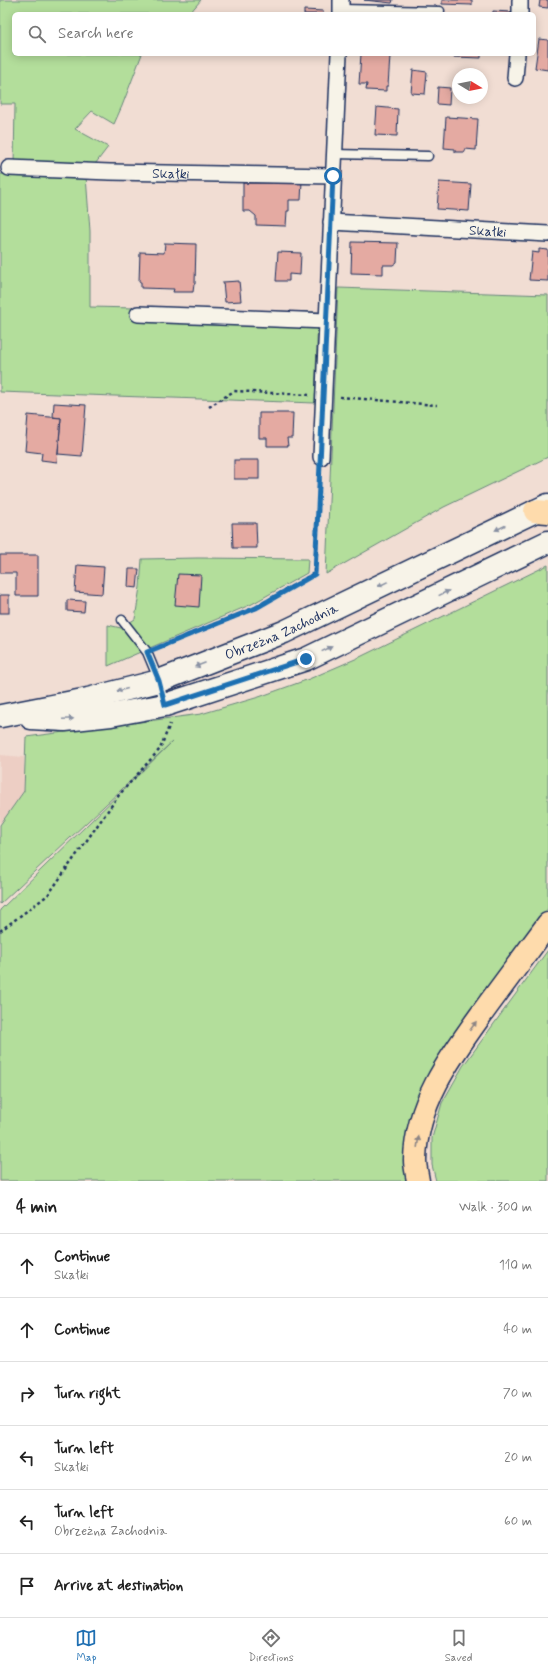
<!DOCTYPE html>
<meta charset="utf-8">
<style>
:root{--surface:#fff;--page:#f2f2f2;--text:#222;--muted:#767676;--line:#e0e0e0;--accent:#1f6fb2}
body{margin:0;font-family:Mynerve,sans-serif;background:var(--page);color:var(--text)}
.compass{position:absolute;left:452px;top:68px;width:36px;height:36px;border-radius:50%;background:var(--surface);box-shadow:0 2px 10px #0003;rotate:100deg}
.stop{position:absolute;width:12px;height:12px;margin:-9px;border:3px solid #1f6fb2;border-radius:50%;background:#fff}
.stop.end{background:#1f6fb2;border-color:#fff;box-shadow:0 1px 4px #0008}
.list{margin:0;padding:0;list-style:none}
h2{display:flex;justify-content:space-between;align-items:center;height:52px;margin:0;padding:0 16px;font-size:17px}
h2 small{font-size:13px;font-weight:400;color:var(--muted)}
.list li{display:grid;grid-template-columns:26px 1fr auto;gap:12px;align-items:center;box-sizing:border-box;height:64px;padding:0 16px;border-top:1px solid var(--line)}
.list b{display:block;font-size:15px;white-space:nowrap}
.list p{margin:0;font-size:13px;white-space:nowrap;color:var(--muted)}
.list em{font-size:13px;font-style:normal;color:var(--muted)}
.icon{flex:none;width:22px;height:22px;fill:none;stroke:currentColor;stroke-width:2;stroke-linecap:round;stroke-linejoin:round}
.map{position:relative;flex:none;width:548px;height:1181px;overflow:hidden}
.search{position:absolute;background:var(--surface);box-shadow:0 2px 10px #0003;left:12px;right:12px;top:12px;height:44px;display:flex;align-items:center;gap:10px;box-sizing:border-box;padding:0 14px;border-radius:6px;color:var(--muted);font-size:15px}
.sheet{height:436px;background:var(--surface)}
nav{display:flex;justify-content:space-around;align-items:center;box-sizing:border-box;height:56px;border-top:1px solid var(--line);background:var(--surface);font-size:11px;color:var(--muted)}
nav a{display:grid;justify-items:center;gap:2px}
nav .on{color:var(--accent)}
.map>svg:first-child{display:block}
.built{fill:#edcec4}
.green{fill:#b3de9b;stroke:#67867c}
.building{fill:#e4aaa2;stroke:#1b2f5e}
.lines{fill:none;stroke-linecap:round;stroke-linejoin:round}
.lane-casing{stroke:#1b2f5e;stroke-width:11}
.street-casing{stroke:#1b2f5e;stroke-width:18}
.secondary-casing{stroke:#1b2f5e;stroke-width:25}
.highway-casing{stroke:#1b2f5e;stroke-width:25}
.path{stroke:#1b2f5e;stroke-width:2.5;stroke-dasharray:3 3;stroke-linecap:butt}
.lane{stroke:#f7f3e8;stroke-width:8}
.street{stroke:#f7f3e8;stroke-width:15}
.secondary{stroke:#f7f3e8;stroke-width:22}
.highway{stroke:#fedbac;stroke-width:22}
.oneway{fill:#8991a3}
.oneway2{fill:#8c8585}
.route{stroke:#1f6fb2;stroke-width:5}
.labels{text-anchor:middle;stroke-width:3.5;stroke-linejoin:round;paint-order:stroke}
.street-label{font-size:14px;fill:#1b2f5e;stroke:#f7f3e8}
</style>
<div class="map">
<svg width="548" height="1181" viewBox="0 0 548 1181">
<rect width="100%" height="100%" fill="#f1ddd3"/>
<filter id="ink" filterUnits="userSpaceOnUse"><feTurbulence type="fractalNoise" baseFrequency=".025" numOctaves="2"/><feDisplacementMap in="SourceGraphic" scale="8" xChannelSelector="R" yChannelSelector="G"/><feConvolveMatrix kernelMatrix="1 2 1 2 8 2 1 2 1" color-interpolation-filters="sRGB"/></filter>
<g filter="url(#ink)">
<!-- built -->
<polygon class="built" points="0,755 24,757 24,791 0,825"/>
<!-- green -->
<g class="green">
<polygon points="0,0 201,0 189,14 14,14 14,54 142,54 122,106 114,124 92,111 75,129 108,147 86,176 90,231 90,307 318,312 315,403 0,392 0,174 5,174 14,163 15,104 0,104"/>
<polygon points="338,288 548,295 548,457 444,507 326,574"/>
<polygon points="198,558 308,559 307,573 252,604 108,666 108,625 121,628 135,619 140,587 142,559"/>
<polygon points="548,565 548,908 464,1023 410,1181 0,1181 0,910 173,741 0,904 0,825 24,791 26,737 201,714 259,697 309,679 360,657"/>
<polygon points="548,950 548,1181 436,1181 432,1165 432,1138 442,1103 463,1066"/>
</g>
<!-- building -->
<g class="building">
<polygon points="364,0 393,0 392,3"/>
<polygon points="442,0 472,0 472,5 442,4"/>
<polygon points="540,0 548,0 548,8 539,7"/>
<polygon points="304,10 323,11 323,14 304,14"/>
<polygon points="493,11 511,12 511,14 493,14"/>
<polygon points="539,39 548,40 548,70 535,68"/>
<polygon points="361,54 388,54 390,56 388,86 386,86 386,91 366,90 367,84 359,84"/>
<polygon points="454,54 481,54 481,58 454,57"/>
<polygon points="413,70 427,72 425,94 411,93"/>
<polygon points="438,87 450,88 449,105 437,104"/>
<polygon points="377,107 398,109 397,136 375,135"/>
<polygon points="446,117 478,119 476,150 465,149 465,152 455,152 455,149 444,148"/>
<polygon points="272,181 302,181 301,200 289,200 289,211 287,211 286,226 256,225 256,216 250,211 243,211 243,183 272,183"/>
<polygon points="439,182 471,184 469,211 437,209"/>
<polygon points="352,242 398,243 397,262 393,265 383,265 383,274 351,273"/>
<polygon points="165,243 196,244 195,284 194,284 193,292 173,292 174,289 141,288 141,282 139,282 140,252 164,253"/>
<polygon points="539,249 548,250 548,281 529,280 532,252 539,253"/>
<polygon points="278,252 301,253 300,275 289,274 289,281 276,281"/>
<polygon points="239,281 241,301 225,302 223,282"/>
<polygon points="54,403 86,405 82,456 58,454 61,418 53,417"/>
<polygon points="259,413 293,413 292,438 287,438 288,446 267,446 267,438 259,438"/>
<polygon points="28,415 61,418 57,462 41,460 42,453 25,451"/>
<rect x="234" y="460" width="25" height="19"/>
<polygon points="232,523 256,523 257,548 233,548"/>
<polygon points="0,555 38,555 38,596 16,596 16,573 0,573"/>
<polygon points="77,565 104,567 102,594 75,592"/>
<polygon points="129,569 139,569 137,588 128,587"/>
<polygon points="178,574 201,575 199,607 175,605"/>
<rect x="0" y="595" width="9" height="18"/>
<polygon points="67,600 85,601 84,612 67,611"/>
</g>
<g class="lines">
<!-- lane casing -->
<g class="lane-casing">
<g id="lane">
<polyline points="341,9 440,11"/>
<polyline points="334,154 428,156"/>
<polyline points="122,620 147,652 159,681 164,703"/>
</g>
</g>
<!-- street casing -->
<g class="street-casing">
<g id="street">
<polyline points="341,14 341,0"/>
<polyline points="520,14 520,0"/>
<polyline points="515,78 517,54"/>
<path id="s1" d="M 9,168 L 110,172 L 333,176"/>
<path id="s2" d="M 331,222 L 548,234"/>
<polyline points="138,314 327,321"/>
<polyline points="321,457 339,54"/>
</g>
</g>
<!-- secondary casing -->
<g class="secondary-casing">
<g id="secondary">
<path id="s3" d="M 1,716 L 88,699 L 159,681 L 284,632 L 548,505"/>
<polyline points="31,718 65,720 111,715 165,705 306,659 548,542"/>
</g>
</g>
<!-- highway casing -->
<g class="highway-casing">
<g id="highway">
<polyline points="535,511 548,512"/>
<path d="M 418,1181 C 417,1174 415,1167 415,1160 C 416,1100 455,1051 488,1005 C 508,978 528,951 548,924"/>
</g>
</g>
<!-- path -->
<g class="path">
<polyline points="340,397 437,405"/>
<polyline points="209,407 234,391 309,395"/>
<polyline points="159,647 256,608 315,573 320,472"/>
<polyline points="0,931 48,895 119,795 160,749 170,724"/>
</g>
<!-- lane -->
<use href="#lane" class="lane"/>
<!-- street -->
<use href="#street" class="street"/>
<!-- secondary -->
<use href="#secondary" class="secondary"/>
<!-- highway -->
<use href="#highway" class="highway"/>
</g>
<!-- one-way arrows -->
<defs><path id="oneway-solid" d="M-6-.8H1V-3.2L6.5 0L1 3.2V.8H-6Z"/></defs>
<g class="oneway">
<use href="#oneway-solid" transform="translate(500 528) rotate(154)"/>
<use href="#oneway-solid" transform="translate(383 584) rotate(154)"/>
<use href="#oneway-solid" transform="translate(444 593) rotate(-26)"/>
<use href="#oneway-solid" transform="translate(327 649) rotate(-26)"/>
<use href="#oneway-solid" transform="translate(200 665) rotate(159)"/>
<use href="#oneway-solid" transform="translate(122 690) rotate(166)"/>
<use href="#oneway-solid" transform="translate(68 719) rotate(-3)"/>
</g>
<g class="oneway2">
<use href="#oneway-solid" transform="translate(473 1026) rotate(-54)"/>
<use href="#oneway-solid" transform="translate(418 1142) rotate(-82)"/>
</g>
</g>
<g class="lines" filter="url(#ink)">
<!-- route -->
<polyline class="route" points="306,659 165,705 159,681 147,652 256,608 315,574 333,176"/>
</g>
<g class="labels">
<!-- street labels -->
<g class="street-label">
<text dy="5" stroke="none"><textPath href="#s1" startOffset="162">Skałki</textPath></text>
<text dy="5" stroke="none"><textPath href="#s2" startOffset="157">Skałki</textPath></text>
<text dy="5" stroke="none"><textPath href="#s3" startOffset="294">Obrzeżna Zachodnia</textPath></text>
</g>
</g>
</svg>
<svg class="compass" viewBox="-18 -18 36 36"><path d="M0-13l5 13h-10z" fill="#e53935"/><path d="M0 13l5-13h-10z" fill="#767676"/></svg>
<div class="stop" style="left:333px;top:176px"></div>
<div class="stop end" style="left:306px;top:659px"></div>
<div class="search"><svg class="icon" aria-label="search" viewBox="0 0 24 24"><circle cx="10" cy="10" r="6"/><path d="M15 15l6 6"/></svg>Search here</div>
</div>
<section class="sheet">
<h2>4 min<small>Walk · 300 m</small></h2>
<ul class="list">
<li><svg class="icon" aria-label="ahead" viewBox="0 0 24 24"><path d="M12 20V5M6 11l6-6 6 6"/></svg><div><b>Continue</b><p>Skałki</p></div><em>110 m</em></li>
<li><svg class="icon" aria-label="ahead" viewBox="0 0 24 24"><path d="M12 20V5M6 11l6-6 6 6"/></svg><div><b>Continue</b></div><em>40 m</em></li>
<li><svg class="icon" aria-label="right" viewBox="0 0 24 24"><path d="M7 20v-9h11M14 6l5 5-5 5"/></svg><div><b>Turn right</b></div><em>70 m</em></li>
<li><svg class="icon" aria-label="left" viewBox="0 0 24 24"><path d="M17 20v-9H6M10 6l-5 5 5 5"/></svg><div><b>Turn left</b><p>Skałki</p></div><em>20 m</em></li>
<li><svg class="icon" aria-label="left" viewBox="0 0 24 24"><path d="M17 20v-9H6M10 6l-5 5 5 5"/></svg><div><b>Turn left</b><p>Obrzeżna Zachodnia</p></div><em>60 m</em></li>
<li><svg class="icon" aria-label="arrive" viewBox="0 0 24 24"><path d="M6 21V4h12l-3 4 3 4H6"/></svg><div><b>Arrive at destination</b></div></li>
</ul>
</section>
<nav>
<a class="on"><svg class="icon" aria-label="map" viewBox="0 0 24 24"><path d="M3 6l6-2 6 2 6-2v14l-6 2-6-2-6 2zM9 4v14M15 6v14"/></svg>Map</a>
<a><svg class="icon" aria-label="directions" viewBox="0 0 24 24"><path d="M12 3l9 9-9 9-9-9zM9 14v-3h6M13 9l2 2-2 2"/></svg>Directions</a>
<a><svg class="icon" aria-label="saved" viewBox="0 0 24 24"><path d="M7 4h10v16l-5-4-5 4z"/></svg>Saved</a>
</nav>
